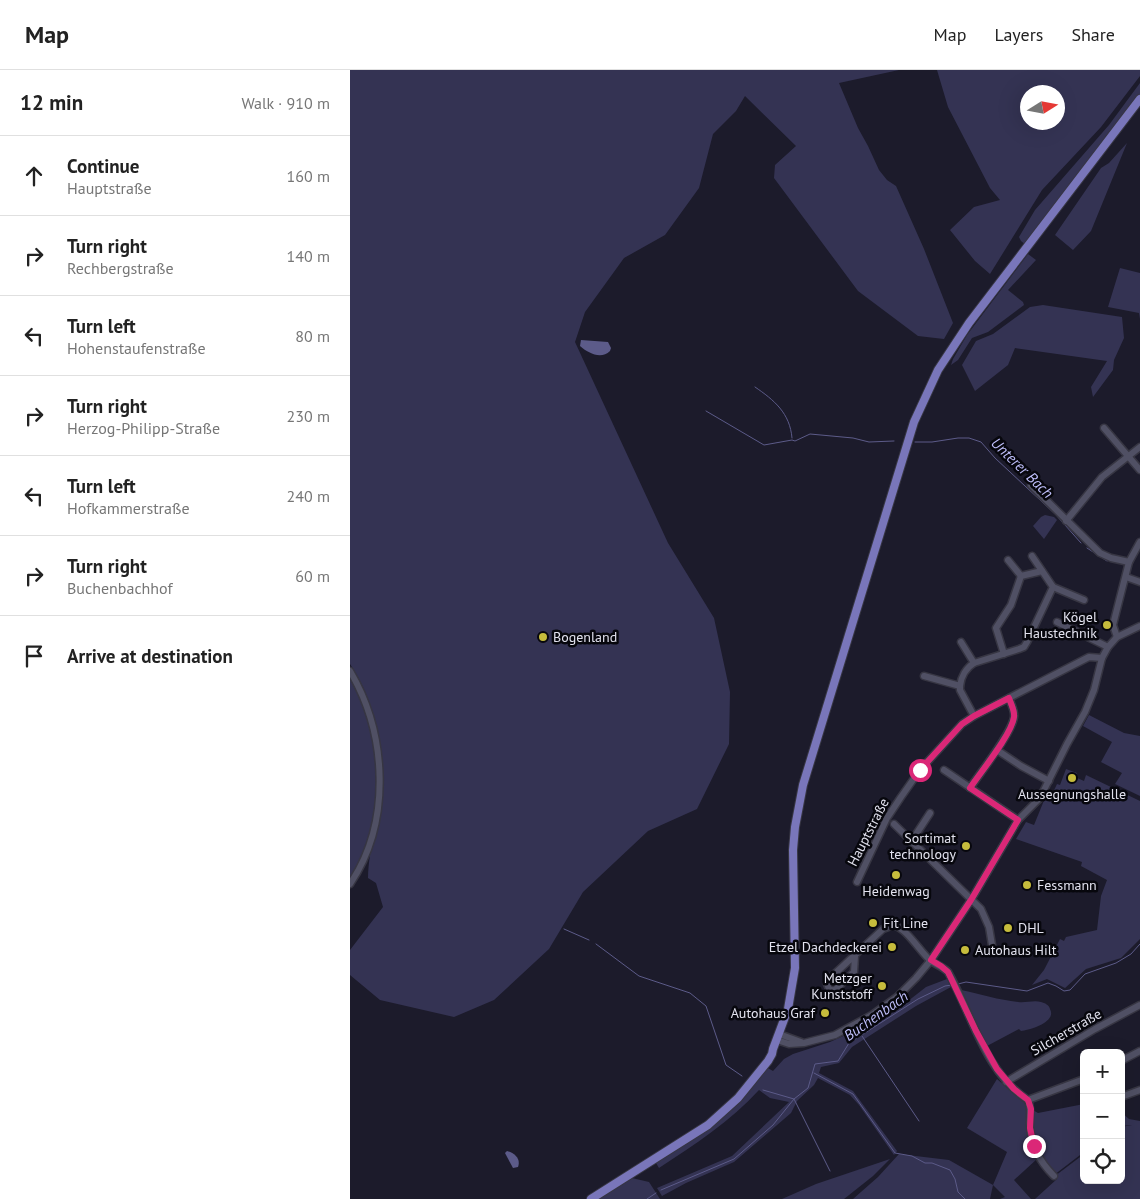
<!DOCTYPE html>
<meta charset="utf-8">
<style>
:root{--surface:#fff;--page:#f2f2f2;--text:#222;--muted:#767676;--line:#e0e0e0}
body{margin:0;font-family:"PT Sans",sans-serif;background:var(--page);color:var(--text)}
.controls{position:absolute;right:15px;bottom:15px;display:grid;overflow:hidden;border-radius:8px;box-shadow:0 5px 20px #0002}
.controls button{width:45px;height:45px;display:grid;place-items:center;padding:0;border:0;border-bottom:1px solid var(--line);background:var(--surface);color:var(--text);font:25px sans-serif}
.compass{position:absolute;left:670px;top:15px;width:45px;height:45px;border-radius:50%;background:var(--surface);box-shadow:0 5px 20px #0002;rotate:79deg}
.stop{position:absolute;width:15px;height:15px;margin:-11px;border:4px solid #db2777;border-radius:50%;background:#fff}
.stop.end{background:#db2777;border-color:#fff;box-shadow:0 1px 5px #0008}
.list{margin:0;padding:0;list-style:none}
h2{display:flex;justify-content:space-between;align-items:center;height:65px;margin:0;padding:0 20px;font-size:21px}
h2 small{font-size:16px;font-weight:400;color:var(--muted)}
.list li{display:grid;grid-template-columns:32px 1fr auto;gap:15px;align-items:center;box-sizing:border-box;height:80px;padding:0 20px;border-top:1px solid var(--line)}
.list b{display:block;font-size:19px;white-space:nowrap}
.list p{margin:0;font-size:16px;white-space:nowrap;color:var(--muted)}
.list em{font-size:16px;font-style:normal;color:var(--muted)}
.icon{flex:none;width:28px;height:28px;fill:none;stroke:currentColor;stroke-width:2;stroke-linecap:round;stroke-linejoin:round}
.map{position:relative;flex:none;width:790px;height:1129px;overflow:hidden}
header{display:flex;align-items:center;gap:30px;box-sizing:border-box;height:70px;padding:0 25px;background:var(--surface);border-bottom:1px solid var(--line)}
header strong{font-size:24px}
nav{display:flex;gap:28px;margin-inline-start:auto;font-size:18px}
main{display:flex}
aside{flex:1;background:var(--surface)}
.map>svg:first-child{display:block}
.green{fill:#343353;fill-rule:evenodd}
.water{fill:#5c5b89}
.lines{fill:none;stroke-linecap:round;stroke-linejoin:round}
.stream{stroke:#5c5b89;stroke-width:1}
.minor-casing{stroke:#373643;stroke-width:9}
.major-casing{stroke:#373643;stroke-width:10}
.minor{stroke:#505064;stroke-width:6}
.major{stroke:#7976ba;stroke-width:8}
.route{stroke:#db2777;stroke-width:6}
.poi-dot{fill:#c6bc3c;stroke:#07070d;stroke-width:2}
.labels{text-anchor:middle;stroke-width:5;stroke-linejoin:round;paint-order:stroke}
.poi-label{font-size:14px;fill:#e2e2ee;stroke:#07070d;text-anchor:end}
.street-label{font-size:14px;fill:#e2e2ee;stroke:#07070d}
.water-label{font-size:15px;font-style:italic;fill:#bfbffb;stroke:#07070d}
</style>
<header>
<strong>Map</strong>
<nav><a>Map</a><a>Layers</a><a>Share</a></nav>
</header>
<main>
<aside>
<h2>12 min<small>Walk · 910 m</small></h2>
<ul class="list">
<li><svg class="icon" aria-label="ahead" viewBox="0 0 24 24"><path d="M12 20V5M6 11l6-6 6 6"/></svg><div><b>Continue</b><p>Hauptstraße</p></div><em>160 m</em></li>
<li><svg class="icon" aria-label="right" viewBox="0 0 24 24"><path d="M7 20v-9h11M14 6l5 5-5 5"/></svg><div><b>Turn right</b><p>Rechbergstraße</p></div><em>140 m</em></li>
<li><svg class="icon" aria-label="left" viewBox="0 0 24 24"><path d="M17 20v-9H6M10 6l-5 5 5 5"/></svg><div><b>Turn left</b><p>Hohenstaufenstraße</p></div><em>80 m</em></li>
<li><svg class="icon" aria-label="right" viewBox="0 0 24 24"><path d="M7 20v-9h11M14 6l5 5-5 5"/></svg><div><b>Turn right</b><p>Herzog-Philipp-Straße</p></div><em>230 m</em></li>
<li><svg class="icon" aria-label="left" viewBox="0 0 24 24"><path d="M17 20v-9H6M10 6l-5 5 5 5"/></svg><div><b>Turn left</b><p>Hofkammerstraße</p></div><em>240 m</em></li>
<li><svg class="icon" aria-label="right" viewBox="0 0 24 24"><path d="M7 20v-9h11M14 6l5 5-5 5"/></svg><div><b>Turn right</b><p>Buchenbachhof</p></div><em>60 m</em></li>
<li><svg class="icon" aria-label="arrive" viewBox="0 0 24 24"><path d="M6 21V4h12l-3 4 3 4H6"/></svg><div><b>Arrive at destination</b></div></li>
</ul>
</aside>
<div class="map">
<svg width="790" height="1129" viewBox="0 0 790 1129">
<rect width="100%" height="100%" fill="#1c1b2b"/>
<!-- green -->
<g class="green">
<path d="M 0,0 L 549,0 L 489,13 L 508,58 L 518,76 L 529,100 L 537,110 L 546,116 L 574,179 L 603,253 L 594,269 L 568,266 L 508,221 L 424,108 L 425,95 L 446,76 L 395,26 L 386,41 L 363,64 L 349,118 L 315,165 L 274,188 L 235,242 L 225,272 L 318,473 L 364,548 L 380,622 L 379,674 L 347,739 L 298,761 L 233,822 L 199,879 L 144,930 L 104,947 L 30,930 L 0,905 L 0,880 L 33,837 L 26,813 L 18,808 C 18,800 19,792 20,785 C 22,772 27,761 30,748 C 38,697 29,637 0,594 Z"/>
<path d="M 587,0 L 790,0 L 790,6 L 751,57 L 692,120 L 640,204 L 625,191 L 600,160 L 624,137 L 650,130 L 640,118 L 598,37 ZM 708,22 L 708,52 L 678,52 L 678,22 Z"/>
<polygon points="790,13 790,26 676,175 671,171 669,167 685,140 759,55"/>
<polygon points="777,73 741,161 723,180 705,165 751,98 759,93"/>
<polygon points="678,184 686,190 658,220 673,232 674,235 638,262 622,268 608,290 601,295 603,289 617,265"/>
<polygon points="770,198 790,203 790,249 789,243 758,237"/>
<polygon points="693,235 772,247 774,268 764,290 763,300 743,327 741,317 757,291 665,278 658,295 625,321 612,295 626,271 643,264 680,237"/>
<polygon points="695,445 704,447 707,450 694,469 683,456 691,447"/>
<path d="M 0,609 C 26,655 32,713 20,765 C 16,781 7,795 0,810 Z"/>
<polygon points="739,645 774,663 790,666 790,726 765,714 772,703 751,692 762,672 733,656"/>
<polygon points="716,699 727,703 725,707 734,711 736,705 790,731 790,869 771,888 736,899 715,918 697,909 682,915 694,900 710,869 714,871 716,867 747,860 751,826 757,810 731,796 732,792 666,769 676,752 684,755 695,728 700,729 707,714 710,715"/>
<path d="M 597,909 L 601,917 L 566,936 L 502,977 L 489,993 L 471,997 L 469,1003 L 503,1021 L 547,1081 L 544,1085 L 509,1035 L 500,1025 L 468,1008 L 464,1015 L 447,1031 L 441,1043 L 384,1092 L 336,1113 L 312,1126 L 307,1118 L 382,1086 L 439,1032 L 420,1028 L 409,1020 C 381,1051 344,1075 309,1098 L 306,1093 C 349,1066 387,1041 416,997 L 423,1001 L 434,989 L 443,984 L 480,972 L 504,961 L 532,944 L 544,942 L 576,917 Z"/>
<path d="M 611,920 C 630,924 649,930 668,932 C 676,933 684,930 691,932 C 695,933 699,935 700,939 C 707,952 680,960 671,961 L 669,959 L 637,976 Z"/>
<polygon points="647,1009 665,1025 677,1033 687,1089 664,1110 681,1129 650,1129 655,1127 643,1115 640,1129 503,1129 528,1107 549,1084 599,1090 643,1115 657,1082 617,1058"/>
<polygon points="734,1034 734,1082 704,1105 685,1078 681,1039 688,1043"/>
<polygon points="771,1042 779,1049 790,1051 790,1129 685,1129 707,1109 705,1106 734,1084 734,1110 771,1110 771,1057 782,1055 771,1056"/>
<polygon points="540,1089 523,1106 494,1129 432,1129 466,1114"/>
<polygon points="282,1108 299,1112 310,1129 248,1129"/>
</g>
<!-- water -->
<g class="water">
<path d="M 231,270 L 258,272 L 261,278 L 260,281 C 251,290 238,283 230,276 Z"/>
<path d="M 157,1081 C 165,1083 171,1089 168,1097 L 163,1098 L 155,1083 Z"/>
</g>
<g class="lines">
<!-- stream -->
<g class="stream">
<path d="M 405,317 C 424,330 440,343 442,368"/>
<polyline points="356,341 414,375 442,370 445,371 460,364 503,368 519,372 544,371"/>
<polyline points="565,372 582,372 608,368 619,368 631,372 645,388 704,443"/>
<polyline points="707,446 731,473"/>
<polyline points="737,478 757,491"/>
<polyline points="214,859 239,870"/>
<polyline points="246,874 289,906 340,923 356,936 376,995 392,1006"/>
<polyline points="608,914 616,912 677,921 698,913 706,916 714,921 720,920 735,904 766,893 781,884 790,874"/>
<polyline points="512,966 569,1051"/>
<polyline points="464,1003 503,1024 545,1083 562,1086 575,1093 582,1093 600,1100 605,1109 608,1122 615,1129"/>
<polyline points="413,1020 444,1029 480,1101"/>
<polyline points="311,1120 384,1089 423,1055 444,1029 458,1018 465,994 488,991 499,973 568,929 595,916 602,915"/>
<polyline points="297,1129 306,1123"/>
</g>
<!-- minor casing -->
<g class="minor-casing">
<g id="minor">
<polyline points="754,358 790,400"/>
<polyline points="681,415 750,483 761,488 779,492"/>
<polyline points="716,451 752,407 790,377"/>
<polyline points="658,490 671,506"/>
<polyline points="776,507 790,512"/>
<polyline points="703,517 734,530"/>
<polyline points="707,552 758,577"/>
<polyline points="767,567 763,555 765,547 779,492 790,472"/>
<polyline points="611,572 624,593"/>
<polyline points="654,584 646,558 661,535 671,506 692,501"/>
<path d="M 0,601 C 37,664 42,752 0,814"/>
<polyline points="574,606 610,616 610,620 624,646"/>
<path d="M 610,616 C 611,607 616,598 624,593 L 669,579 L 674,577 L 677,572 L 703,517 L 682,486"/>
<polyline points="647,680 671,696 699,711"/>
<polyline points="594,700 668,750"/>
<path d="M 620,718 C 630,703 662,663 664,647 C 665,641 661,634 659,628"/>
<polyline points="544,754 631,839 639,857 642,875"/>
<polyline points="561,772 580,743"/>
<polyline points="507,812 537,748 551,727 570,700 612,654 624,646 739,587 752,588"/>
<path d="M 505,886 L 504,902 L 484,921 L 479,919 L 477,914 L 479,909 L 533,859 L 543,855 C 557,858 570,882 581,891 C 587,895 593,897 598,902 C 622,944 635,1003 678,1030"/>
<polyline points="429,964 451,972"/>
<polyline points="427,970 439,974 454,973 485,965 522,945 547,927 566,908 581,890 621,830 668,750 690,728 717,674 735,642 744,620 752,588 758,577 767,567 790,556"/>
<polyline points="771,991 790,981"/>
<polyline points="656,1012 745,959 790,935"/>
<polyline points="771,1027 790,1020"/>
<path d="M 678,1030 C 682,1039 679,1048 680,1057 C 681,1077 691,1093 704,1106"/>
<polyline points="678,1030 734,1009"/>
</g>
</g>
<!-- major casing -->
<g class="major-casing">
<polyline id="major" points="241,1129 358,1055 388,1028 418,991 422,984 423,979 438,939 445,898 443,780 445,757 453,715 564,352 588,300 619,253 790,29"/>
</g>
<!-- minor -->
<use href="#minor" class="minor"/>
<!-- major -->
<use href="#major" class="major"/>
</g>
<g class="lines">
<!-- route -->
<path class="route" d="M 570,700 L 612,654 L 624,646 L 659,628 C 661,634 665,641 664,647 C 662,664 630,703 620,718 L 668,750 L 621,830 L 581,890 L 591,896 L 598,902 L 626,961 L 647,999 L 664,1019 L 678,1030 L 681,1039 L 680,1058 L 684,1076"/>
</g>
<!-- markers -->
<g class="poi-dot">
<circle cx="757" cy="555" r="5"/>
<circle cx="193" cy="567" r="5"/>
<circle cx="722" cy="708" r="5"/>
<circle cx="616" cy="776" r="5"/>
<circle cx="546" cy="805" r="5"/>
<circle cx="677" cy="815" r="5"/>
<circle cx="523" cy="853" r="5"/>
<circle cx="658" cy="858" r="5"/>
<circle cx="542" cy="877" r="5"/>
<circle cx="615" cy="880" r="5"/>
<circle cx="532" cy="916" r="5"/>
<circle cx="475" cy="943" r="5"/>
</g>
<g class="labels">
<!-- poi labels -->
<g class="poi-label">
<text x="747" y="552">Kögel<tspan x="747" dy="16">Haustechnik</tspan></text>
<text x="203" y="572" text-anchor="start">Bogenland</text>
<text x="722" y="729" text-anchor="middle">Aussegnungshalle</text>
<text x="606" y="773">Sortimat<tspan x="606" dy="16">technology</tspan></text>
<text x="687" y="820" text-anchor="start">Fessmann</text>
<text x="546" y="826" text-anchor="middle">Heidenwag</text>
<text x="533" y="858" text-anchor="start">Fit Line</text>
<text x="668" y="863" text-anchor="start">DHL</text>
<text x="532" y="882">Etzel Dachdeckerei</text>
<text x="625" y="885" text-anchor="start">Autohaus Hilt</text>
<text x="522" y="913">Metzger<tspan x="522" dy="16">Kunststoff</tspan></text>
<text x="465" y="948">Autohaus Graf</text>
</g>
<!-- street labels -->
<g class="street-label">
<text transform="translate(518 762) rotate(-63)" y="5">Hauptstraße</text>
<text transform="translate(716 962) rotate(-30)" y="5">Silcherstraße</text>
</g>
<!-- water labels -->
<g class="water-label">
<text transform="translate(672 398) rotate(44)" y="5">Unterer Bach</text>
<text transform="translate(526 946) rotate(-35)" y="5">Buchenbach</text>
</g>
</g>
</svg>
<div class="controls">
<button>+</button>
<button>−</button>
<button><svg class="icon" aria-label="locate" viewBox="0 0 24 24"><circle cx="12" cy="12" r="6"/><path d="M12 2v4M12 18v4M2 12h4M18 12h4"/></svg></button>
</div>
<svg class="compass" viewBox="-18 -18 36 36"><path d="M0-13l5 13h-10z" fill="#e53935"/><path d="M0 13l5-13h-10z" fill="#767676"/></svg>
<div class="stop" style="left:570px;top:700px"></div>
<div class="stop end" style="left:684px;top:1076px"></div>
</div>
</main>
